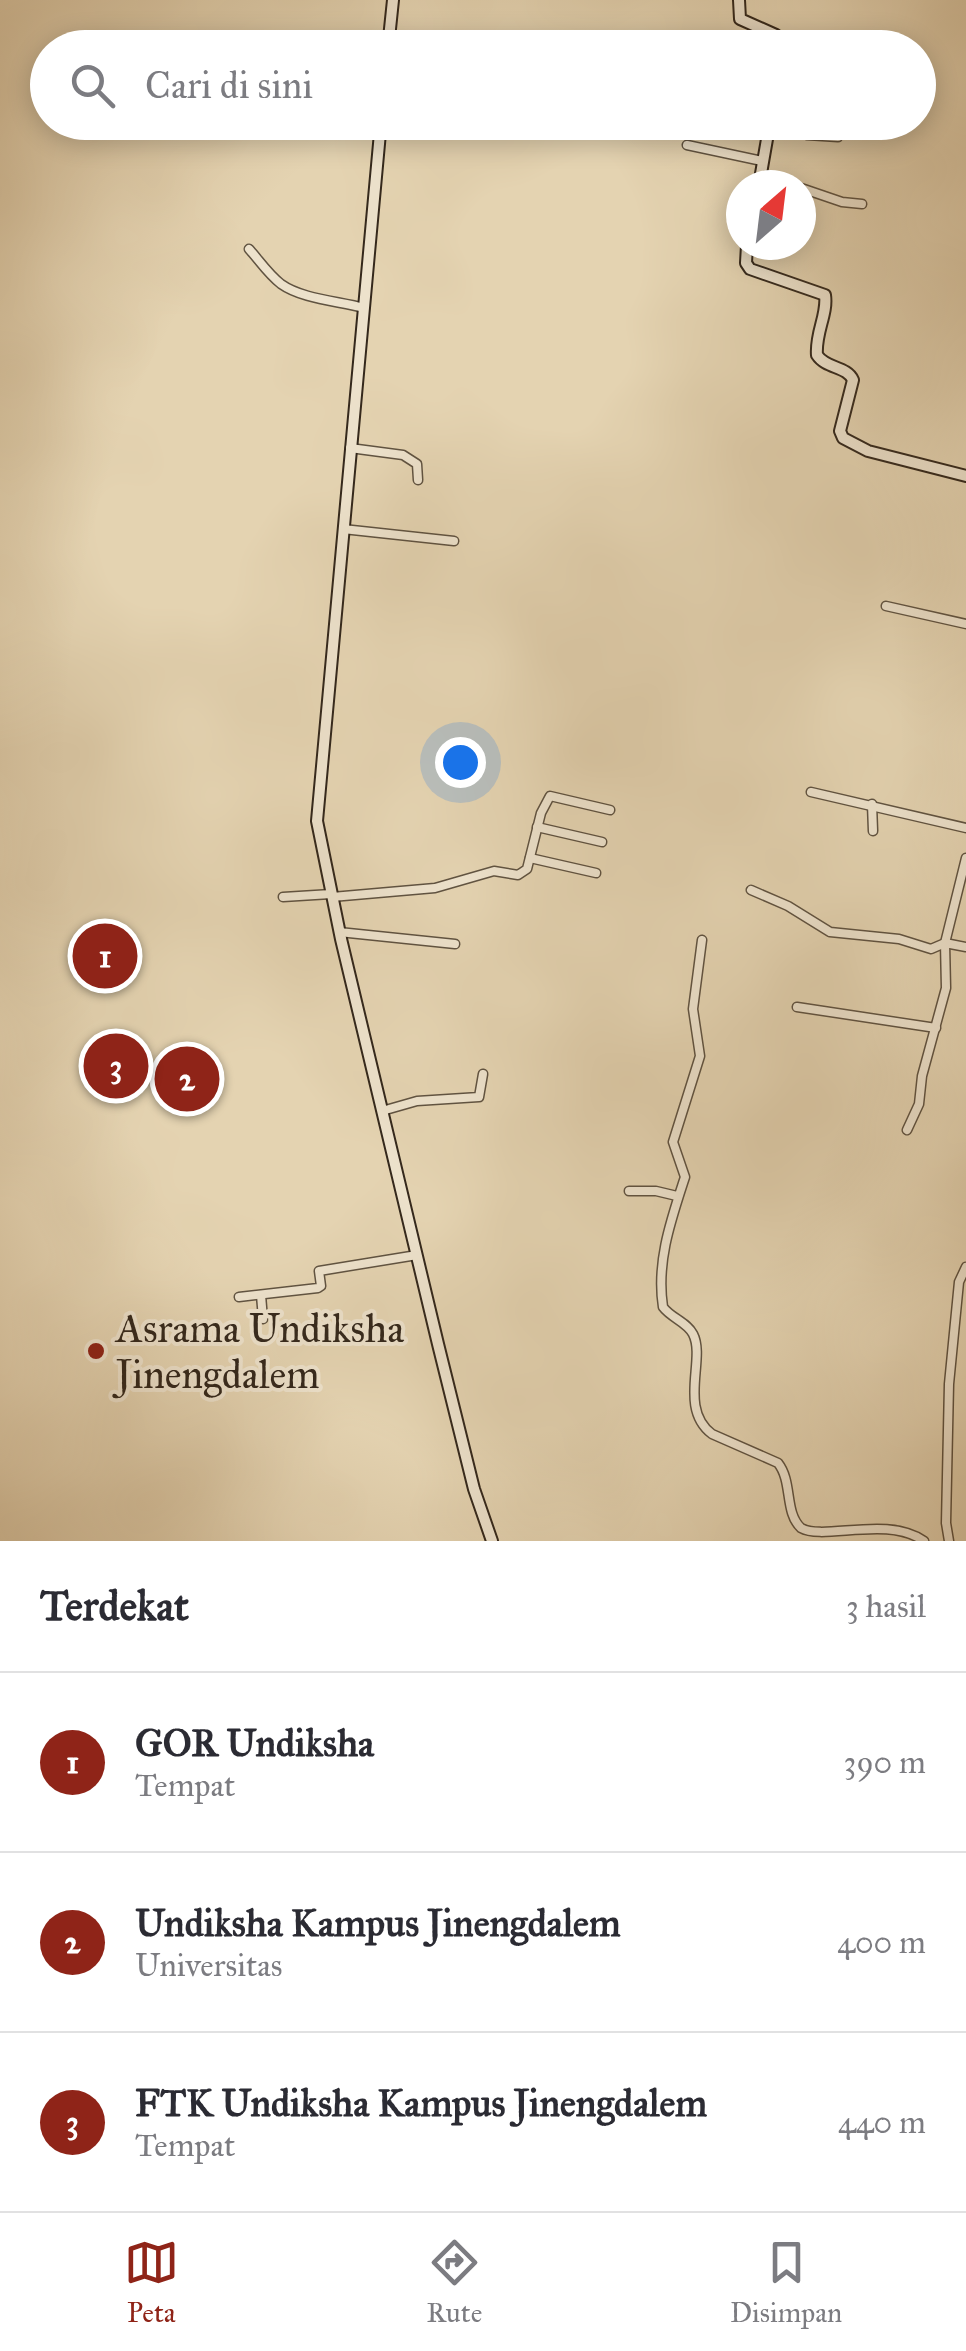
<!DOCTYPE html>
<html lang="id">
<style>
:root{--surface:#fff;--page:#f2f2f3;--text:#2b2b33;--muted:#7c7c81;--line:#e1e1e2;--accent:#8f2418}
body{margin:0;font-family:"IM FELL Great Primer",serif;background:var(--page);color:var(--text)}
.compass{position:absolute;left:726px;top:170px;width:90px;height:90px;border-radius:50%;background:var(--surface);box-shadow:0 5px 25px #0003;rotate:28deg}
.you{position:absolute;left:460px;top:762px;width:35px;height:35px;margin:-25px;border:8px solid #fff;border-radius:50%;background:#1a73e8;box-shadow:0 0 0 15px #1a73e833}
.badge{display:grid;place-items:center;width:65px;height:65px;border-radius:50%;background:var(--accent);color:#fff;font-size:32px;font-weight:700}
.pin{position:absolute;translate:-50% -50%;border:5px solid #fff;box-shadow:0 2px 10px #0006}
.list{margin:0;padding:0;list-style:none}
h2{display:flex;justify-content:space-between;align-items:center;height:130px;margin:0;padding:0 40px;font-size:42px}
h2 small{font-size:32px;font-weight:400;color:var(--muted)}
.list li{display:grid;grid-template-columns:65px 1fr auto;gap:30px;align-items:center;box-sizing:border-box;height:180px;padding:0 40px;border-top:2px solid var(--line)}
.list b{display:block;font-size:38px;white-space:nowrap}
.list p{margin:0;font-size:32px;white-space:nowrap;color:var(--muted)}
.list em{font-size:32px;font-style:normal;color:var(--muted)}
.icon{flex:none;width:55px;height:55px;fill:none;stroke:currentColor;stroke-width:2;stroke-linecap:round;stroke-linejoin:round}
.map{position:relative;flex:none;width:966px;height:1541px;overflow:hidden}
.search{position:absolute;background:var(--surface);box-shadow:0 5px 25px #0003;left:30px;right:30px;top:30px;height:110px;display:flex;align-items:center;gap:25px;box-sizing:border-box;padding:0 35px;border-radius:55px;color:var(--muted);font-size:38px}
.sheet{height:670px;background:var(--surface)}
nav{display:flex;justify-content:space-around;align-items:center;box-sizing:border-box;height:140px;border-top:2px solid var(--line);background:var(--surface);font-size:28px;color:var(--muted)}
nav a{display:grid;justify-items:center;gap:5px}
nav .on{color:var(--accent)}
.map>svg:first-child{display:block}
.lines{fill:none;stroke-linecap:round;stroke-linejoin:round}
.street-casing{stroke:#605341;stroke-width:11}
.secondary-casing{stroke:#34281c;stroke-width:14}
.street{stroke:#ede2cc;stroke-width:8}
.secondary{stroke:#ede2cc;stroke-width:10}
.poi-dot{fill:#8f2418;stroke:#ede2cc;stroke-width:4}
.labels{text-anchor:middle;stroke-width:8;stroke-linejoin:round;paint-order:stroke}
.poi-label{font-size:40px;fill:#34281c;stroke:#ede2cc;text-anchor:start}
</style>
<div class="map">
<svg width="966" height="1541" viewBox="0 0 966 1541">
<rect width="100%" height="100%" fill="#e4d3b1"/>
<filter id="stains"><feTurbulence type="fractalNoise" baseFrequency=".002" numOctaves="4"/><feColorMatrix values="0 0 0 0 .2 0 0 0 0 .09 0 0 0 0 .02 0 0 0 .5 -.17"/></filter>
<radialGradient id="worn" r=".72"><stop offset=".6" stop-color="#630" stop-opacity="0"/><stop offset="1" stop-color="#630" stop-opacity=".3"/></radialGradient>
<g class="lines">
<!-- street casing -->
<g class="street-casing">
<g id="street">
<polyline points="769,124 807,135 838,137"/>
<polyline points="687,145 762,161"/>
<polyline points="760,178 789,185"/>
<polyline points="801,188 842,202 862,204"/>
<path d="M 249,249 C 259,260 268,274 281,284 C 302,299 338,301 364,308"/>
<polyline points="350,448 403,455 417,464 418,480"/>
<polyline points="343,529 454,541"/>
<polyline points="886,606 966,624"/>
<polyline points="811,792 966,828"/>
<polyline points="872,804 873,831"/>
<polyline points="537,827 602,842"/>
<polyline points="530,858 596,873"/>
<polyline points="751,890 788,906 830,932 899,939 931,949 945,943 966,947"/>
<polyline points="283,897 331,894"/>
<polyline points="332,897 435,888 494,871 518,875 527,869 541,813 550,796 610,810"/>
<polyline points="339,932 455,944"/>
<path d="M 702,940 L 693,1009 L 700,1056 L 673,1142 L 685,1177 C 671,1220 656,1262 663,1307 C 671,1318 687,1322 693,1334 C 706,1359 678,1408 712,1434 L 778,1463 C 793,1482 784,1512 801,1528 C 824,1541 887,1515 924,1541"/>
<polyline points="797,1007 936,1028"/>
<polyline points="382,1111 417,1101 479,1097 483,1074"/>
<polyline points="907,1130 919,1104 922,1076 946,988 945,943 966,858"/>
<polyline points="629,1191 656,1191 677,1196"/>
<polyline points="261,1295 263,1319"/>
<polyline points="239,1297 318,1288 321,1286 319,1271 417,1255"/>
<polyline points="949,1541 946,1523 949,1384 959,1282 966,1267"/>
</g>
</g>
<!-- secondary casing -->
<g class="secondary-casing">
<g id="secondary">
<polyline points="739,0 740,19 776,35 780,48"/>
<polyline points="388,48 393,0"/>
<polyline points="381,122 317,821 341,939 438,1344 474,1489 492,1541"/>
<polyline points="759,185 770,122"/>
<path d="M 747,245 L 746,263 L 750,269 L 825,295 C 828,314 815,333 817,355 C 826,369 847,366 853,380 L 840,431 L 843,438 L 868,451 L 966,476"/>
</g>
</g>
<!-- street -->
<use href="#street" class="street"/>
<!-- secondary -->
<use href="#secondary" class="secondary"/>
</g>
<!-- markers -->
<circle class="poi-dot" cx="96" cy="1351" r="10"/>
<g class="labels">
<!-- poi labels -->
<g class="poi-label">
<text x="116" y="1342">Asrama Undiksha<tspan x="116" dy="46">Jinengdalem</tspan></text>
</g>
</g>
<rect width="100%" height="100%" filter="url(#stains)"/>
<rect width="100%" height="100%" fill="url(#worn)"/>
</svg>
<svg class="compass" viewBox="-18 -18 36 36"><path d="M0-13l5 13h-10z" fill="#e53935"/><path d="M0 13l5-13h-10z" fill="#7c7c81"/></svg>
<div class="you"></div>
<div class="pin badge" style="left:105px;top:956px">1</div>
<div class="pin badge" style="left:187px;top:1079px">2</div>
<div class="pin badge" style="left:116px;top:1066px">3</div>
<div class="search"><svg class="icon" aria-label="search" viewBox="0 0 24 24"><circle cx="10" cy="10" r="6"/><path d="M15 15l6 6"/></svg>Cari di sini</div>
</div>
<section class="sheet">
<h2>Terdekat<small>3 hasil</small></h2>
<ul class="list">
<li><span class="badge">1</span><div><b>GOR Undiksha</b><p>Tempat</p></div><em>390 m</em></li>
<li><span class="badge">2</span><div><b>Undiksha Kampus Jinengdalem</b><p>Universitas</p></div><em>400 m</em></li>
<li><span class="badge">3</span><div><b>FTK Undiksha Kampus Jinengdalem</b><p>Tempat</p></div><em>440 m</em></li>
</ul>
</section>
<nav>
<a class="on"><svg class="icon" aria-label="map" viewBox="0 0 24 24"><path d="M3 6l6-2 6 2 6-2v14l-6 2-6-2-6 2zM9 4v14M15 6v14"/></svg>Peta</a>
<a><svg class="icon" aria-label="directions" viewBox="0 0 24 24"><path d="M12 3l9 9-9 9-9-9zM9 14v-3h6M13 9l2 2-2 2"/></svg>Rute</a>
<a><svg class="icon" aria-label="saved" viewBox="0 0 24 24"><path d="M7 4h10v16l-5-4-5 4z"/></svg>Disimpan</a>
</nav>
